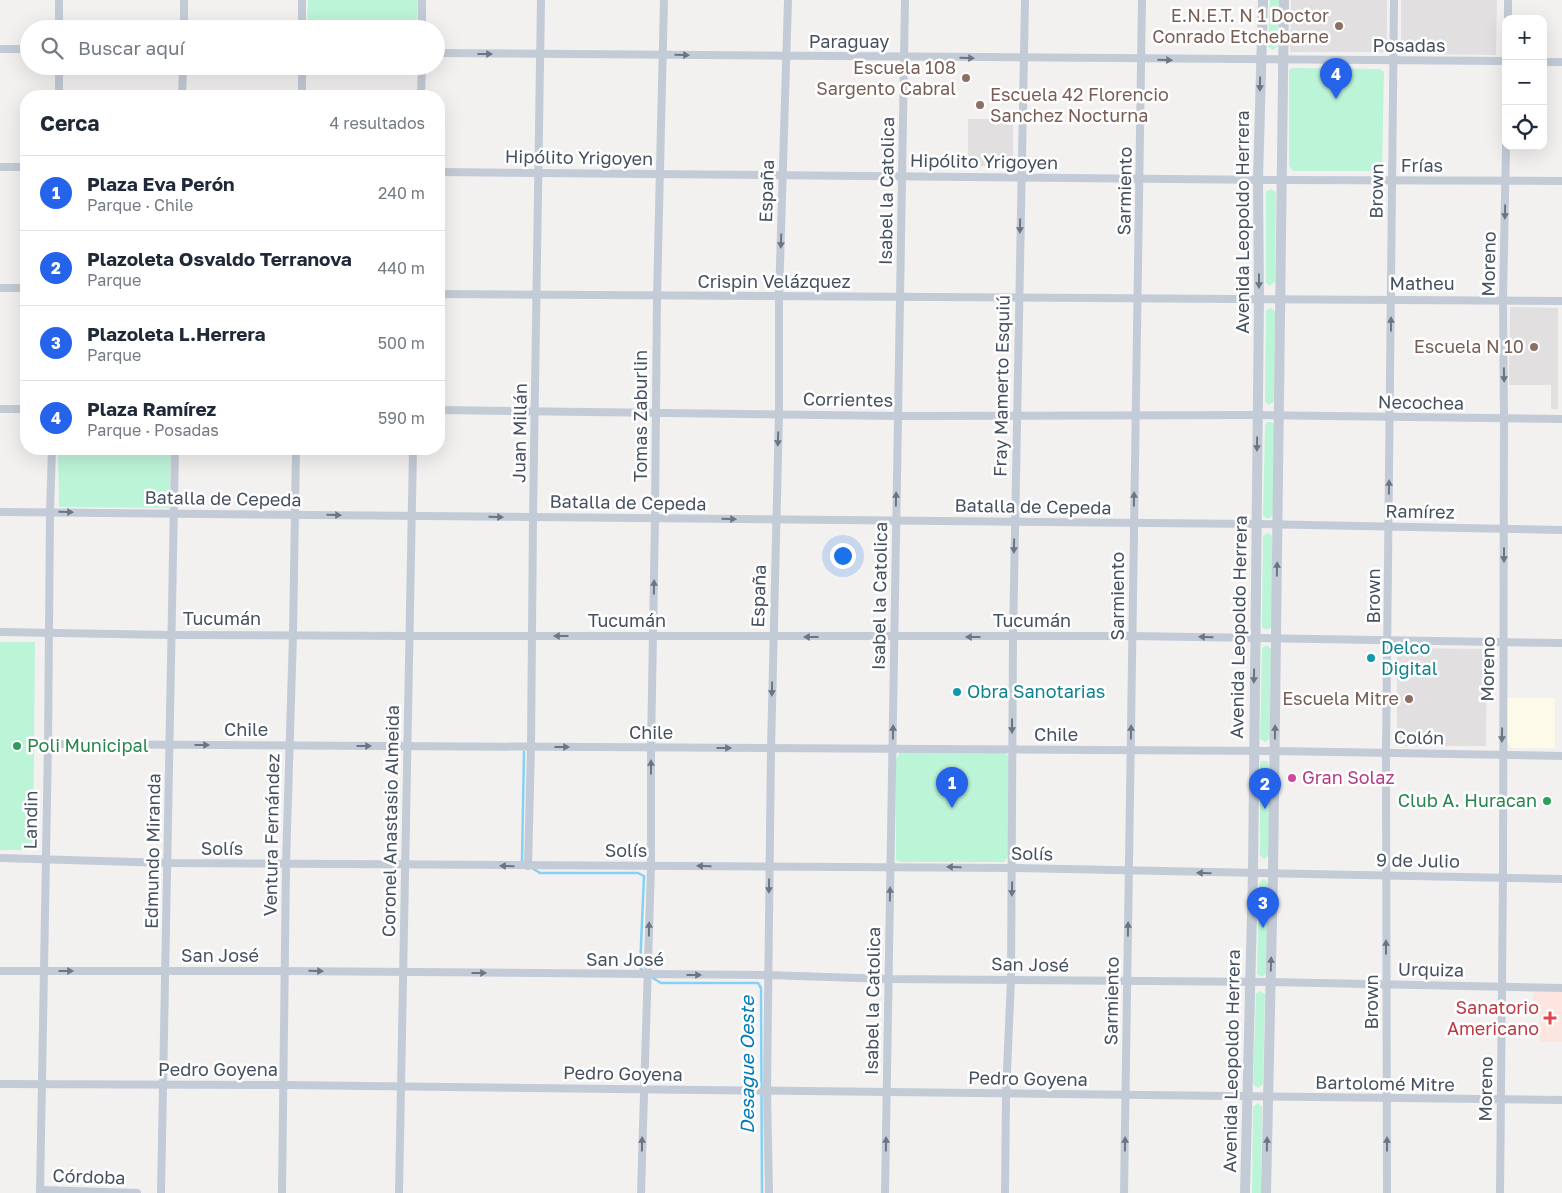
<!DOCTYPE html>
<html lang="es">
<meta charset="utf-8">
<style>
:root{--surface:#fff;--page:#f2f2f3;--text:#1f2937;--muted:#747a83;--line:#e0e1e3;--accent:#2563eb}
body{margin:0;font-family:"Golos Text",sans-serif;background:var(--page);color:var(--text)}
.controls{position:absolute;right:15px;top:15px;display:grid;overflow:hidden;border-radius:10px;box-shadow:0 5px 20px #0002}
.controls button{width:45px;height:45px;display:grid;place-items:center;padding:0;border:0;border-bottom:1px solid var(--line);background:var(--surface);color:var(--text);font:25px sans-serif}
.you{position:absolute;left:842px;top:555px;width:18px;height:18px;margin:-12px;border:4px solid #fff;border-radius:50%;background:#1a73e8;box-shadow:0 0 0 8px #1a73e833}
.badge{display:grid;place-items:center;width:32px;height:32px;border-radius:50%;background:var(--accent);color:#fff;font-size:16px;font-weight:700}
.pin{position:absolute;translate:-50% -41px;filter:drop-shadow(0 1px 2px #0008)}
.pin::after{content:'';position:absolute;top:26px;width:18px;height:15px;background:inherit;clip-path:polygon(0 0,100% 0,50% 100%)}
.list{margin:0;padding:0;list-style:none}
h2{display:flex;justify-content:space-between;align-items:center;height:65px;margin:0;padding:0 20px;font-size:21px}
h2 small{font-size:16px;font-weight:400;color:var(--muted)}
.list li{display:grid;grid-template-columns:32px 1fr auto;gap:15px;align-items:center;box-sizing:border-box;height:75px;padding:0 20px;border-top:1px solid var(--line)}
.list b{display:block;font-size:19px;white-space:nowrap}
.list p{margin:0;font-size:16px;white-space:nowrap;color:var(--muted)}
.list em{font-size:16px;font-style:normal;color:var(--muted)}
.icon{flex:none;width:28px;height:28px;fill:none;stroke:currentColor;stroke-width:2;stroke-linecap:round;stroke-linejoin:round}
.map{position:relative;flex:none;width:1562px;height:1193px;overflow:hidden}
.search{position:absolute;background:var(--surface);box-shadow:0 5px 20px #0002;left:20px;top:20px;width:425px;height:55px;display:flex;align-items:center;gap:12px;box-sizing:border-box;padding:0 18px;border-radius:28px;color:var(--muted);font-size:19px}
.panel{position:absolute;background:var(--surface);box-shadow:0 5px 20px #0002;left:20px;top:90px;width:425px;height:365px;border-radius:20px}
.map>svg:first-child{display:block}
.commercial{fill:#fefae9}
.education{fill:#e1dfdf}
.medical{fill:#fde6e0}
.green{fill:#bcf4d8}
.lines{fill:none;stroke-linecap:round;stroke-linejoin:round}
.stream{stroke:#85d1f4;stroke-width:2.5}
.minor{stroke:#c3cbd6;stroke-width:8}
.tertiary{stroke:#c3cbd6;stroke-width:10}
.oneway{fill:#6c7683}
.education-dot{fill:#8d6e63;stroke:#fff;stroke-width:2}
.culture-dot{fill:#0f9aa8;stroke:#fff;stroke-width:2}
.leisure-dot{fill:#2e9e5b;stroke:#fff;stroke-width:2}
.hotel-dot{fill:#d1479c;stroke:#fff;stroke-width:2}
.health-dot{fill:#e0444e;stroke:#fff;stroke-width:2}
.labels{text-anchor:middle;stroke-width:5;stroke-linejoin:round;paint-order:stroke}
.education-label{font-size:18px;fill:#785e54;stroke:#fff;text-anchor:end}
.street-label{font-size:18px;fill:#465160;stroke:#fff}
.culture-label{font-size:18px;fill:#0d838f;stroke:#fff;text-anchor:start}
.leisure-label{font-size:18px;fill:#27864d;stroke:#fff;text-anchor:start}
.hotel-label{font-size:18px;fill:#b23c85;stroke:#fff;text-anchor:start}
.health-label{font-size:18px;fill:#be3a42;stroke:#fff;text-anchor:end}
.water-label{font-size:19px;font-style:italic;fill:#007db9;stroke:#fff}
</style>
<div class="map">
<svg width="1562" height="1193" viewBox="0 0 1562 1193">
<rect width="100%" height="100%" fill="#f3f0f0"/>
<!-- commercial -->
<polygon class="commercial" points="1507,698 1555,698 1555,748 1512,748 1507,743"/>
<!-- education -->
<g class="education">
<polygon points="1291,0 1387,0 1387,52 1290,52"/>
<polygon points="1401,0 1497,0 1496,55 1401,54"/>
<rect x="968" y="119" width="45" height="47"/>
<polygon points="1510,307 1558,308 1558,409 1551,409 1551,385 1509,385"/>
<polygon points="1397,648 1487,649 1486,746 1397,746"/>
</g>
<!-- medical -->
<polygon class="medical" points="1533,992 1562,992 1562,1042 1540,1042 1539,1009 1533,1009"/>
<!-- green -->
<g class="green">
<polygon points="308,0 418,0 417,29 307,29"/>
<polygon points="1270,0 1279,0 1278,46 1273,50 1268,47"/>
<polygon points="1292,68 1380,69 1384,72 1382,169 1378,171 1293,171 1289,166 1289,70"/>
<polygon points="1271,189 1276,192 1275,282 1270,286 1266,283 1266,192"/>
<polygon points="1270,308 1275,311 1274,401 1269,405 1265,402 1266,311"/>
<polygon points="1267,422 1272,422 1274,425 1273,515 1268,519 1263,516 1265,425"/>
<polygon points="58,449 171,449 169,508 59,507"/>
<polygon points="1268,533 1272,536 1272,627 1267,630 1262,627 1263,536"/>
<polygon points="0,642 35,642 33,850 0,850"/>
<polygon points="1267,645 1271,649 1270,738 1265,742 1260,739 1262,648"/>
<polygon points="900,752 1005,753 1009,757 1008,856 1004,862 900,862 896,860 896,760"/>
<polygon points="1262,761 1267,761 1269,765 1269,855 1264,859 1260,855 1260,764"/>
<polygon points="1264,879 1268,883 1266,974 1261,977 1257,974 1259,883"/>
<polygon points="1260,991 1265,994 1263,1084 1258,1088 1253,1084 1256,994"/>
<polygon points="1258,1103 1262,1107 1261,1193 1252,1193 1253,1107"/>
</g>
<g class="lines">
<!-- stream -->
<g class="stream">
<polyline points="524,752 522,861 525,863"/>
<polyline points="532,868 540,873 638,873 644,876 640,968 643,971"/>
<polyline points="653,978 661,983 758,983 761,988 762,1193"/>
</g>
<!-- minor -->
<g class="minor">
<polyline points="302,0 302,29"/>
<polyline points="422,0 422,29"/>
<polyline points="1508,19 1508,0"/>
<polyline points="59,29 59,0"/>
<polyline points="184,29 184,0"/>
<polyline points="0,49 29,49"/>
<polyline points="436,53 1506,61"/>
<polyline points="1543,62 1562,62"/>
<polyline points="59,96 59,66"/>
<polyline points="182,96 183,66"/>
<polyline points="302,96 302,66"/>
<polyline points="421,96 422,66"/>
<polyline points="0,167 26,167"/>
<polyline points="439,172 1281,180 1562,181"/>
<polyline points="0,288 26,288"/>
<polyline points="439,294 1562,301"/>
<polyline points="0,409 26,409"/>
<polyline points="439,410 898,416 1258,415 1562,419"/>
<polyline points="0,512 1256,524 1562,530"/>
<polyline points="0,632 171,635 410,636 1132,636 1562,643"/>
<polyline points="48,744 1275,751 1562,756"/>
<polyline points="0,858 169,863 1012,868 1562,879"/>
<polyline points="528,866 531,747 533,517 541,0"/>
<polyline points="0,971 284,971 768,975 888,979 1270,982 1562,988"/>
<polyline points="0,1084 284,1085 1562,1100"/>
<polyline points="40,1190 137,1193"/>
<polyline points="40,1193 48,744 50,512 52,449"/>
<polyline points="161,1193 175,449"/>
<polyline points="282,1193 286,864 293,634 296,449"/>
<polyline points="399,1193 413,449"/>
<polyline points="641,1193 651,866 651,748 655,518 657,296 664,0"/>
<polyline points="769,1193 767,1090 771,749 779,413 779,297 788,0"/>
<polyline points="885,1193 905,0"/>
<polyline points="1005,1193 1006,1094 1011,979 1013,637 1025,0"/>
<polyline points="1124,1193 1142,0"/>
<polyline points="1387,1193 1386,753 1394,0"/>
<polyline points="1500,1193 1503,878 1504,419 1503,300 1506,146"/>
</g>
<!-- tertiary -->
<g class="tertiary">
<polyline points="1245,1193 1253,873 1259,299 1258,180 1263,0"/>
<polyline points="1266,1193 1273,873 1284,0"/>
</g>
</g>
<!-- one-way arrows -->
<defs><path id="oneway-solid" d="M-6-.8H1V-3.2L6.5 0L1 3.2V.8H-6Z" transform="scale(1.25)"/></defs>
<g class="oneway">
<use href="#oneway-solid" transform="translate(485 54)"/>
<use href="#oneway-solid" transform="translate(682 55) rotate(1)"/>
<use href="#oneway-solid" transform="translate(967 58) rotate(1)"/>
<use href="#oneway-solid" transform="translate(1165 60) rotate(1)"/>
<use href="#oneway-solid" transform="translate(1260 84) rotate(91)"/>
<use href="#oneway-solid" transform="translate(1505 212) rotate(91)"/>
<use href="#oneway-solid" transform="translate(1020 226) rotate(91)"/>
<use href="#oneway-solid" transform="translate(781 241) rotate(92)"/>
<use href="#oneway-solid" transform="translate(1259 281) rotate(90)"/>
<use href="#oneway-solid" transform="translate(1391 324) rotate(-90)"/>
<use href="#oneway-solid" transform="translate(1504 375) rotate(89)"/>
<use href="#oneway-solid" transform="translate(778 439) rotate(92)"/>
<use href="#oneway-solid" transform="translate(1257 444) rotate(91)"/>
<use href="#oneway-solid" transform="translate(1389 487) rotate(-89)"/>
<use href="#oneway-solid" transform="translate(896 499) rotate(-89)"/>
<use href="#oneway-solid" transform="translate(1134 499) rotate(-89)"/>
<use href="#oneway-solid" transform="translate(66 512) rotate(1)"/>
<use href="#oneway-solid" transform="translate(334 515) rotate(1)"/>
<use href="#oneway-solid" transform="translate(496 517) rotate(1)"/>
<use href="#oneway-solid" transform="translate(729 519) rotate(1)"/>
<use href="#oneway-solid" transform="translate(1014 546) rotate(91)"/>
<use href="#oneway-solid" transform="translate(1504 555) rotate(90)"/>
<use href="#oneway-solid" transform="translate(1277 569) rotate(-89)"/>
<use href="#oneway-solid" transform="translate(654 587) rotate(-89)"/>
<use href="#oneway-solid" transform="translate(561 636) rotate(-180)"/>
<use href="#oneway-solid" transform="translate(811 637) rotate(180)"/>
<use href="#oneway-solid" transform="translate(973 637) rotate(-180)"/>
<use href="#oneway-solid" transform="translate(1206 637) rotate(-179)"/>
<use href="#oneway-solid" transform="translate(1254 676) rotate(91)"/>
<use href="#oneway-solid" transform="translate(772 689) rotate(91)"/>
<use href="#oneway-solid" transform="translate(1012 726) rotate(90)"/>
<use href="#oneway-solid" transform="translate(893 732) rotate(-89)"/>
<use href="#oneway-solid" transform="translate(1131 732) rotate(-89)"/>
<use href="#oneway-solid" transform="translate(1275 732) rotate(-89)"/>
<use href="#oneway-solid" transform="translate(1502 735) rotate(91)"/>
<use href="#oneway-solid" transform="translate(202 745)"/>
<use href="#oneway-solid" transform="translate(364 746)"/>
<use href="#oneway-solid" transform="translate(562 747)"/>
<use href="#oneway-solid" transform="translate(724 748)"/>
<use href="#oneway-solid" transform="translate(651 767) rotate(-90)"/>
<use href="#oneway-solid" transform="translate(507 866) rotate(-179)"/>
<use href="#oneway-solid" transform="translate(704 866) rotate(-179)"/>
<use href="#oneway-solid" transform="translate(954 867) rotate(-179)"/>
<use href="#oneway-solid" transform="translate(1204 873) rotate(-179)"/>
<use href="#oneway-solid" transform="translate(769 886) rotate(91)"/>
<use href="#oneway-solid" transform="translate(1012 889) rotate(91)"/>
<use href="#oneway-solid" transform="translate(890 894) rotate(-89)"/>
<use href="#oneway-solid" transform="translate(649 929) rotate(-89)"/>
<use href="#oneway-solid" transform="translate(1128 929) rotate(-89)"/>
<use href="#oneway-solid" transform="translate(1386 947) rotate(-90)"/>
<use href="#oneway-solid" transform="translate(1271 964) rotate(-88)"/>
<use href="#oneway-solid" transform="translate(66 971)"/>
<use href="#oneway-solid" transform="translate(316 971) rotate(1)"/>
<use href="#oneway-solid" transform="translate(479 973)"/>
<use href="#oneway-solid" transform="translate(694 975)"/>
<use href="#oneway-solid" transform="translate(642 1144) rotate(-89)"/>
<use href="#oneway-solid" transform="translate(886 1144) rotate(-89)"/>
<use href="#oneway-solid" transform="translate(1125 1144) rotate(-89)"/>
<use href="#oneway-solid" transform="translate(1267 1144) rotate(-89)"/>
<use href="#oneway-solid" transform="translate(1387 1144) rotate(-90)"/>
</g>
<!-- markers -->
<g class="education-dot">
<circle cx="1339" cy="26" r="5"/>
<circle cx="966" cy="78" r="5"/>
<circle cx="980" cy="105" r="5"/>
<circle cx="1534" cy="347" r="5"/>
<circle cx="1409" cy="699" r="5"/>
</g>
<g class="culture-dot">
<circle cx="1371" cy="658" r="5"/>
<circle cx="957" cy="692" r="5"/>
</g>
<g class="leisure-dot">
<circle cx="17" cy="746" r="5"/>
<circle cx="1547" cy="801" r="5"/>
</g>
<circle class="hotel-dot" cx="1292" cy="778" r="5"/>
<path class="health-dot" d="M1547.5 1010.5h5v5h5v5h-5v5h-5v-5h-5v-5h5z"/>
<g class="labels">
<!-- education labels -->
<g class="education-label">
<text x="1329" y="22">E.N.E.T. N 1 Doctor<tspan x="1329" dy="21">Conrado Etchebarne</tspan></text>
<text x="956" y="74">Escuela 108<tspan x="956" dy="21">Sargento Cabral</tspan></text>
<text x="990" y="101" text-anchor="start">Escuela 42 Florencio<tspan x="990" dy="21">Sanchez Nocturna</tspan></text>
<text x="1524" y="353">Escuela N 10</text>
<text x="1399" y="705">Escuela Mitre</text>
</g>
<!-- street labels -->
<g class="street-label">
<text x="849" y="48">Paraguay</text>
<text x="1409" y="52">Posadas</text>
<text transform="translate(579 158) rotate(1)" y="6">Hipólito Yrigoyen</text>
<text transform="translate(984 162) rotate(1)" y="6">Hipólito Yrigoyen</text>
<text x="1422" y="172">Frías</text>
<text transform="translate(767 191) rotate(-88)" y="6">España</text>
<text transform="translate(887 191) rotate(-89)" y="6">Isabel la Catolica</text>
<text transform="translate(1125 191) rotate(-89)" y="6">Sarmiento</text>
<text transform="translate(1377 191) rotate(-89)" y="6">Brown</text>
<text transform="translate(1243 222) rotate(-90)" y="6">Avenida Leopoldo Herrera</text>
<text transform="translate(1489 264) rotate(-89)" y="6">Moreno</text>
<text x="774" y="288">Crispin Velázquez</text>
<text x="1422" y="290">Matheu</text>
<text transform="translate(1002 386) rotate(-89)" y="6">Fray Mamerto Esquiú</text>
<text transform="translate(848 400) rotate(1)" y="6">Corrientes</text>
<text transform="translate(1421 403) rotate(1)" y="6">Necochea</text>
<text transform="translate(641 416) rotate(-90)" y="6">Tomas Zaburlin</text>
<text transform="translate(520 433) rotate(-89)" y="6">Juan Millán</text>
<text transform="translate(223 499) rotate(1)" y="6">Batalla de Cepeda</text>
<text transform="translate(628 503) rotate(1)" y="6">Batalla de Cepeda</text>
<text transform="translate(1033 507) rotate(1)" y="6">Batalla de Cepeda</text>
<text transform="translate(1420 512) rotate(1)" y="6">Ramírez</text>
<text transform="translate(759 596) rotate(-88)" y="6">España</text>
<text transform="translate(880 596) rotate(-89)" y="6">Isabel la Catolica</text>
<text transform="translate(1118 596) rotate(-90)" y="6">Sarmiento</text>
<text transform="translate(1374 596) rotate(-90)" y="6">Brown</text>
<text x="222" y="625">Tucumán</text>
<text x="627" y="627">Tucumán</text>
<text x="1032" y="627">Tucumán</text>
<text transform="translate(1239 627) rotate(-89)" y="6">Avenida Leopoldo Herrera</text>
<text transform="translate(1488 669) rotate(-89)" y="6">Moreno</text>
<text x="246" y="736">Chile</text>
<text x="651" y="739">Chile</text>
<text x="1056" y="741">Chile</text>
<text transform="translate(1419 738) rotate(1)" y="6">Colón</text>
<text transform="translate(31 820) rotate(-89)" y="6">Landin</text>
<text transform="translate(391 821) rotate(-89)" y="6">Coronel Anastasio Almeida</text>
<text transform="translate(272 835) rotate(-89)" y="6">Ventura Fernández</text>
<text x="222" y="855">Solís</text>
<text transform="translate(153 851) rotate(-89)" y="6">Edmundo Miranda</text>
<text x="626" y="857">Solís</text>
<text transform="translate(1032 854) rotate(1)" y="6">Solís</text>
<text transform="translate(1418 861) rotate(1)" y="6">9 de Julio</text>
<text x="220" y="962">San José</text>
<text x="625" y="966">San José</text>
<text transform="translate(1030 965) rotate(1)" y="6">San José</text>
<text transform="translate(1431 970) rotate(1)" y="6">Urquiza</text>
<text transform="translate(873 1001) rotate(-89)" y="6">Isabel la Catolica</text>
<text transform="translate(1112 1001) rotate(-89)" y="6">Sarmiento</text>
<text transform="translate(1372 1002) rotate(-90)" y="6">Brown</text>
<text transform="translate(1232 1061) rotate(-89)" y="6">Avenida Leopoldo Herrera</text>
<text x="218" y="1076">Pedro Goyena</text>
<text transform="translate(623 1074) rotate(1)" y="6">Pedro Goyena</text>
<text transform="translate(1028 1079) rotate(1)" y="6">Pedro Goyena</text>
<text transform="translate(1385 1084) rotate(1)" y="6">Bartolomé Mitre</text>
<text transform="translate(1486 1089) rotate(-89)" y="6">Moreno</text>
<text transform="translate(89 1177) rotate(2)" y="6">Córdoba</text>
</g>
<!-- culture labels -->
<g class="culture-label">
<text x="1381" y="654">Delco<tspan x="1381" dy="21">Digital</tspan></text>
<text x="967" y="698">Obra Sanotarias</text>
</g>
<!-- leisure labels -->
<g class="leisure-label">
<text x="27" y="752">Poli Municipal</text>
<text x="1537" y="807" text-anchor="end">Club A. Huracan</text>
</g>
<!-- hotel labels -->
<g class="hotel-label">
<text x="1302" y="784">Gran Solaz</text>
</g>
<!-- health labels -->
<g class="health-label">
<text x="1539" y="1014">Sanatorio<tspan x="1539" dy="21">Americano</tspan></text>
</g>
<!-- water labels -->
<g class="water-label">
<text transform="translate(747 1065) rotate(-90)" y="7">Desague Oeste</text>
</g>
</g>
</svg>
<div class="controls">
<button>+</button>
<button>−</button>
<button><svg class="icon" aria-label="locate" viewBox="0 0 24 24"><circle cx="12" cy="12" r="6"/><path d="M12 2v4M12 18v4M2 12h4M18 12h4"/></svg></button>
</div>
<div class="you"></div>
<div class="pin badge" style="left:952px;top:808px">1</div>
<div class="pin badge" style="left:1265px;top:809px">2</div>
<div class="pin badge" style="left:1263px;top:928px">3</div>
<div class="pin badge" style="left:1336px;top:99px">4</div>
<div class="search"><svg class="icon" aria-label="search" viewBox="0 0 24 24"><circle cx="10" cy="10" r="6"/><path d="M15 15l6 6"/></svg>Buscar aquí</div>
<section class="panel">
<h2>Cerca<small>4 resultados</small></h2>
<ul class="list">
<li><span class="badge">1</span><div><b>Plaza Eva Perón</b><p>Parque · Chile</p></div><em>240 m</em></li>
<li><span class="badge">2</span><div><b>Plazoleta Osvaldo Terranova</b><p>Parque</p></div><em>440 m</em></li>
<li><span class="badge">3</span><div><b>Plazoleta L.Herrera</b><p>Parque</p></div><em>500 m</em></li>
<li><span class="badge">4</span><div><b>Plaza Ramírez</b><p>Parque · Posadas</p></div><em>590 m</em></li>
</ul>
</section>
</div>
